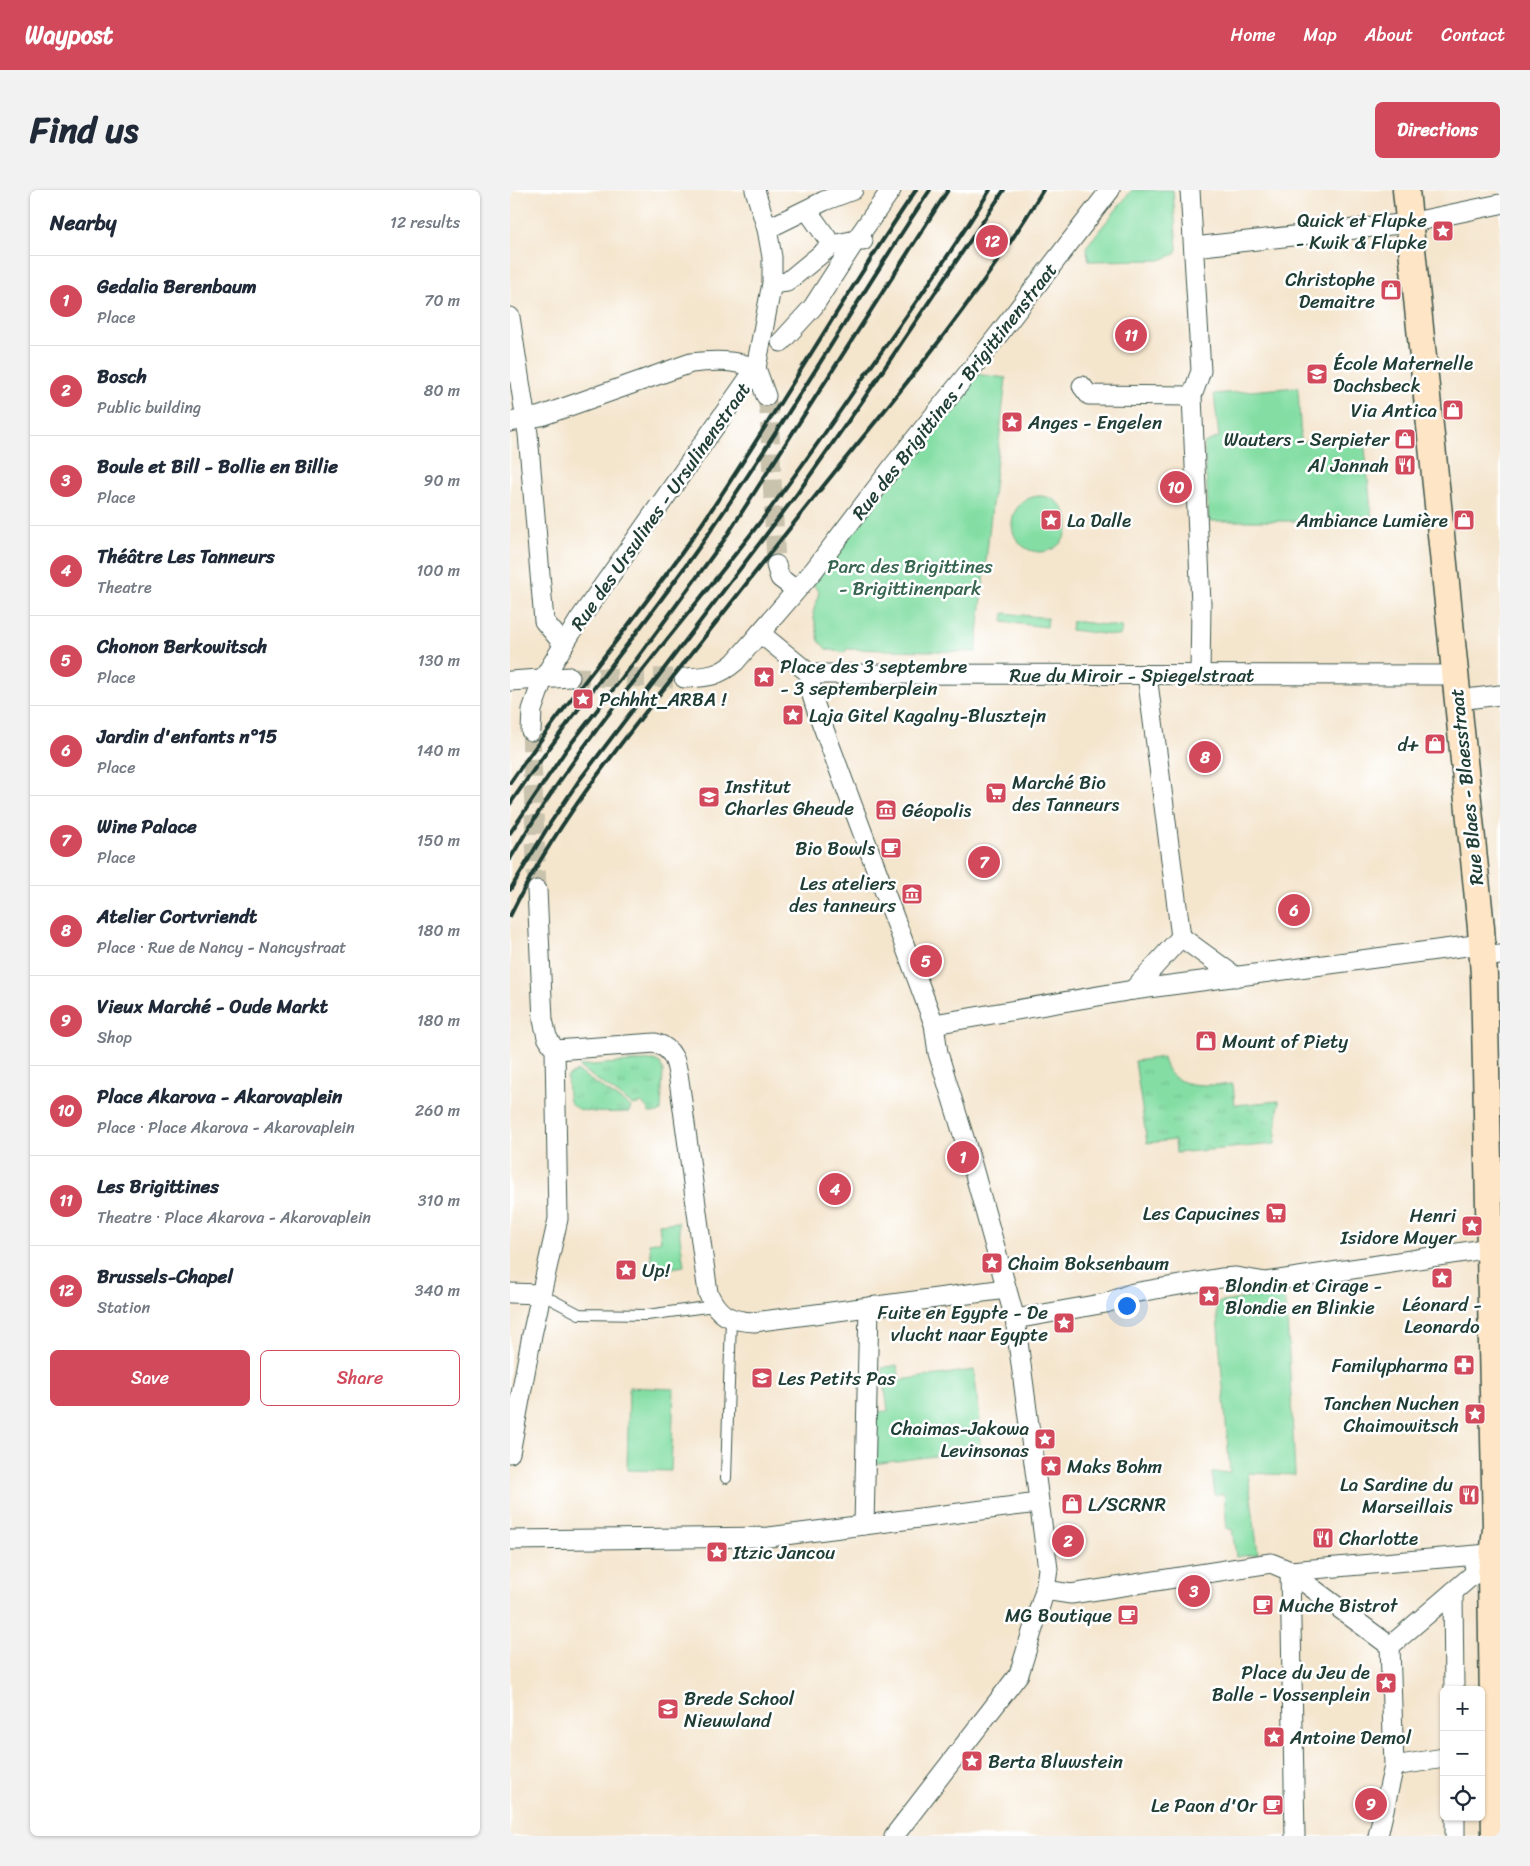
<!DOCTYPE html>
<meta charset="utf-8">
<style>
:root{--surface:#fff;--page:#f2f2f3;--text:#1f2937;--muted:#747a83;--line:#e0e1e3;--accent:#d1495b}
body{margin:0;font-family:Sriracha,sans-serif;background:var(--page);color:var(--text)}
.controls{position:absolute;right:15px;bottom:15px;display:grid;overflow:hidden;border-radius:8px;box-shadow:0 1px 4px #0004}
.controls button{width:45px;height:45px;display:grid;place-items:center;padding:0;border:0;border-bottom:1px solid var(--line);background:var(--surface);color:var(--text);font:25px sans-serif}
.you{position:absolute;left:616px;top:1115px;width:18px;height:18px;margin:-12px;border:4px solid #fff;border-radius:50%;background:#1a73e8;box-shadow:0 0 0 8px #1a73e833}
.badge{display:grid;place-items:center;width:32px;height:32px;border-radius:50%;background:var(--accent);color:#fff;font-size:16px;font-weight:700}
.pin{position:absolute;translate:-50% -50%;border:2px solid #fff;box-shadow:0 1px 5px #0006}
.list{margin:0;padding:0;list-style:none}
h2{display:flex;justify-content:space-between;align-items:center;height:65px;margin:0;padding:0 20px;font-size:21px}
h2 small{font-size:16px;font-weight:400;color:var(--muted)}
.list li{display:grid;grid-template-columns:32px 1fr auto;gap:15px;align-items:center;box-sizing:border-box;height:90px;padding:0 20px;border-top:1px solid var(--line)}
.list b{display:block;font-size:19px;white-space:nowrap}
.list p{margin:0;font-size:16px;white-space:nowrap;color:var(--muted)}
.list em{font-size:16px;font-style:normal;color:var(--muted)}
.actions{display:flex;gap:10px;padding:15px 20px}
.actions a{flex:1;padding:11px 0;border:1px solid var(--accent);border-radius:8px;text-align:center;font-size:18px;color:var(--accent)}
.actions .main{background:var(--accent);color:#fff}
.icon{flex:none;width:28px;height:28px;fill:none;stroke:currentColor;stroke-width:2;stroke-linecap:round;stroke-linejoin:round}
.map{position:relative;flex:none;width:990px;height:1646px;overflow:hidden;border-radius:8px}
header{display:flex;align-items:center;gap:30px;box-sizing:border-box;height:70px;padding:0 25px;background:var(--accent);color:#fff}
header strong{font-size:24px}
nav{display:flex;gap:28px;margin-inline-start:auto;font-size:18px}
.intro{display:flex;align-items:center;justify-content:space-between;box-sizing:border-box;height:120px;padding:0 30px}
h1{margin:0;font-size:35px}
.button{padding:12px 22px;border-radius:8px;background:var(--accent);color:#fff;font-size:18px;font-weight:700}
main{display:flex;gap:30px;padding:0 30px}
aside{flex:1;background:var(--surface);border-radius:8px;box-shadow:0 1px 4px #0004}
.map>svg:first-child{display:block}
.grass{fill:url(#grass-tufts);stroke:#528e6c}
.green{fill:#84dea4;stroke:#528e6c}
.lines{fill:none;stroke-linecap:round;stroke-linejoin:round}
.street-tunnel{stroke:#c9c3ae;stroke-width:19;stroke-dasharray:19 9;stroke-linecap:butt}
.lane-casing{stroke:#3f564b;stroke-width:12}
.street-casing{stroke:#3f564b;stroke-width:21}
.secondary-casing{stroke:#3f564b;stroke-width:29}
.lane{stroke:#fff;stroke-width:10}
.street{stroke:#fff;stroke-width:19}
.secondary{stroke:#fde5c5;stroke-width:26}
.rail{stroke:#1f3d34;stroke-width:4}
.labels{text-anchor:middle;stroke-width:5;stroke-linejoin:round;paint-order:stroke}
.poi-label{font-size:19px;fill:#1f3d34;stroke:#fff;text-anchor:start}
.street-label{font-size:19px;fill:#1f3d34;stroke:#fff}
.park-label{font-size:19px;fill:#386550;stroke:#fff}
</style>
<header>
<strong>Waypost</strong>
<nav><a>Home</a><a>Map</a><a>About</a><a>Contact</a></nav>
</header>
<div class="intro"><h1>Find us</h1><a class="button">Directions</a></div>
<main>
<aside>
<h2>Nearby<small>12 results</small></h2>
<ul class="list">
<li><span class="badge">1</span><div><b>Gedalia Berenbaum</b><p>Place</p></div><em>70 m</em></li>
<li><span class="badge">2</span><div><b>Bosch</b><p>Public building</p></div><em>80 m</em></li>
<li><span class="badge">3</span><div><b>Boule et Bill - Bollie en Billie</b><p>Place</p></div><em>90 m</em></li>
<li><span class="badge">4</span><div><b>Théâtre Les Tanneurs</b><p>Theatre</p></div><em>100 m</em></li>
<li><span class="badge">5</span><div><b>Chonon Berkowitsch</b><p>Place</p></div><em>130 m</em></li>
<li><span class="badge">6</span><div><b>Jardin d'enfants n°15</b><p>Place</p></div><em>140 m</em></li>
<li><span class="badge">7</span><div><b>Wine Palace</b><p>Place</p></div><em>150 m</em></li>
<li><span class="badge">8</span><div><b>Atelier Cortvriendt</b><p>Place · Rue de Nancy - Nancystraat</p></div><em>180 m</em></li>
<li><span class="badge">9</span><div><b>Vieux Marché - Oude Markt</b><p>Shop</p></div><em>180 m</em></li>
<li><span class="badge">10</span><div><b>Place Akarova - Akarovaplein</b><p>Place · Place Akarova - Akarovaplein</p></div><em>260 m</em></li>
<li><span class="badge">11</span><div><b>Les Brigittines</b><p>Theatre · Place Akarova - Akarovaplein</p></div><em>310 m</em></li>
<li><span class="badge">12</span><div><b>Brussels-Chapel</b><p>Station</p></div><em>340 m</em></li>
</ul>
<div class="actions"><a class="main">Save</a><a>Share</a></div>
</aside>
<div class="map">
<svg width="990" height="1646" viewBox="0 0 990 1646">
<defs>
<pattern id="grass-tufts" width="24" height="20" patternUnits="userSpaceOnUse" patternTransform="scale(1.25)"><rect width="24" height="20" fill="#84dea4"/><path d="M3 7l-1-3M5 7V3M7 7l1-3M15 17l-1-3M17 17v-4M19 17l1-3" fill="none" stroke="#72bf8e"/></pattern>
</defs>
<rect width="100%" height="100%" fill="#fff"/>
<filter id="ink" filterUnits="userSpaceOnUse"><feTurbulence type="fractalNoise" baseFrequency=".02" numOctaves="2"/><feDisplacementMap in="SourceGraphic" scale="10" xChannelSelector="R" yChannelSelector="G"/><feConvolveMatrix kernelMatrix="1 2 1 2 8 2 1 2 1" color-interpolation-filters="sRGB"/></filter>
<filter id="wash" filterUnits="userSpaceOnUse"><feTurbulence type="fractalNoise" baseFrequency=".0096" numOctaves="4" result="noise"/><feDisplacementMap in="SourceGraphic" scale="20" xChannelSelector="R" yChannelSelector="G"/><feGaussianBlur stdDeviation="1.12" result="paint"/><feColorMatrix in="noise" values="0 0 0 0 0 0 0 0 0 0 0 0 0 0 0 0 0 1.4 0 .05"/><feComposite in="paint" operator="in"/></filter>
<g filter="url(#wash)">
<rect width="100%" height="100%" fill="#f4e5cd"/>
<!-- grass -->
<g class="grass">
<path d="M 653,867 C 659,901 696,895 723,894 L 725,915 L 769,911 L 765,954 L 666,963 L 665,950 L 637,953 L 625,871 Z"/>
<polygon points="144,870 150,873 153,880 151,921 148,923 139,923 137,918 132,913 123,915 70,878 70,876"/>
<path d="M 67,881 L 121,917 L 119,922 C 105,922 65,926 59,911 C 57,904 58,894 57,887 Z"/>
</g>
<!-- green -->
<g class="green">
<polygon points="622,0 663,0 667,59 665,64 650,70 579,71 576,57"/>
<polygon points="465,184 496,188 466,462 336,459 335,463 316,459 309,451 303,423 309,402 303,394"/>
<polygon points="788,197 791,252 854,248 862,331 699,331 694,253 709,247 704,204"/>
<circle cx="530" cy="334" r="28"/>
<polygon points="494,423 538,428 537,437 493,432"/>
<polygon points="562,431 612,437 610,446 561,440"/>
<polygon points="168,1032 174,1076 143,1081 139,1053 151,1051 149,1034"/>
<polygon points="773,1102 777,1126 785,1285 738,1283 748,1364 726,1367 722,1339 717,1339 714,1304 705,1305 702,1283 720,1282 706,1113"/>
<polygon points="387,1175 390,1190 464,1180 470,1230 468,1231 471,1260 363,1274 362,1222 378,1221 372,1178"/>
<polygon points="119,1197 164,1199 161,1281 117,1280"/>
</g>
</g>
<g filter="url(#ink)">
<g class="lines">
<!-- street-tunnel -->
<g class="street-tunnel">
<polyline points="256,206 259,221 266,375"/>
<polyline points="60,487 174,488"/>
<polyline points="21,541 27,700"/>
</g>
<!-- lane casing -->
<g class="lane-casing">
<g id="lane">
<polyline points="31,1104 69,1124 137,1125 204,1116"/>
<polyline points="216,1288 221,1129"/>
</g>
</g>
<!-- street casing -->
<g class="street-casing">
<g id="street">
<polyline points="680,0 691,181 682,206 691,414 690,485"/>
<polyline points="302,27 322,55 346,50 353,51"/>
<polyline points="257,39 314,11 343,0"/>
<polyline points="684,57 899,33 990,14"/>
<polyline points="269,93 277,92 322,55"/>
<polyline points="0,127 18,244 34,431 54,455"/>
<polyline points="271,152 303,117 346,50 381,0"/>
<polyline points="246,178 256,206"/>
<polyline points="572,196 579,205 682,206"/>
<path d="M 0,232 L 31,226 L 181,173 C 204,170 224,170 246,178"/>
<polyline points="266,375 270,388 286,400"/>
<polyline points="250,443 300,484 301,502 306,518 424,834 428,863 460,967 505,1129 538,1379 535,1400 509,1484 384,1646"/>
<polyline points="300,484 944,485"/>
<polyline points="637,485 671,747"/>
<path d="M 174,488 C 196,487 208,487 225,472 L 304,380 L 384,275 L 475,162 L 600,0"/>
<polyline points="0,491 60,487"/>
<polyline points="948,510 990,505"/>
<polyline points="21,541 22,520 33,489 69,430 246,178 262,93 262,67 257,39 245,0"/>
<polyline points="671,747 726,787"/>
<polyline points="972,767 990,765"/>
<polyline points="623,800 671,747"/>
<polyline points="424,834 623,800 972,754"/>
<path d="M 45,860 L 145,853 C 167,859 167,878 170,897 L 198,1103 C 208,1125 219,1131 244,1132 L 496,1099"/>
<polyline points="0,1103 31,1104"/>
<polyline points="505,1129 596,1113 623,1103 711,1088 726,1087 756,1092 961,1061 990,1055"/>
<polyline points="0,1263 22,1145 48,1029 45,860 37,847 33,830 27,700"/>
<polyline points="354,1335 359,1117"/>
<polyline points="0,1350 259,1347 528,1313"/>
<polyline points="790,1389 880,1456 884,1576 868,1646"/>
<polyline points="535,1400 561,1404 761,1373 780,1381"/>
<polyline points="943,1402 944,1500"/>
<polyline points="880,1456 965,1383 964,1372"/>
<polyline points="884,1576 934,1568"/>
<polyline points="945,1627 945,1646"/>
<polyline points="785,1646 780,1381 990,1363"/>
</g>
</g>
<!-- secondary casing -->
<g class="secondary-casing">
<polyline id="secondary" points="896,0 971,738 974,786 986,1339 981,1384 985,1646"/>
</g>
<!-- lane -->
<use href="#lane" class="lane"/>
<!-- street -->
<use href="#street" class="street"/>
<!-- secondary -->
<use href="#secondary" class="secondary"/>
<!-- rail -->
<g class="rail">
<path d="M 0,593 C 58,508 127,429 185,344 C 262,232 329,113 406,0"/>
<path d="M 0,614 C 63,520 137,434 201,340 C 278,230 345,112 420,0"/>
<polyline points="0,643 56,560 126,470 214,350 438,0"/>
<path d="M 0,669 C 69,550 161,448 244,340 C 281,292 316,242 350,192 C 395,129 439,66 480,0"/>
<polyline points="0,700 41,632 68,592 287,304 353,210 494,0"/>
<path d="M 0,726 C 45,634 111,553 174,473 C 224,410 273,346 323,284 C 398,192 472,102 533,0"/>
</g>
</g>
</g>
<!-- icons -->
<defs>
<g id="sight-square" transform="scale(1.125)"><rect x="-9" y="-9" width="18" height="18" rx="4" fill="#d1495b" stroke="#fff"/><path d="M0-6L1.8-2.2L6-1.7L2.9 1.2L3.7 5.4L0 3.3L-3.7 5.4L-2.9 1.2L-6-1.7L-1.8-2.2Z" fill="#fff"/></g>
<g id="shop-square" transform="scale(1.125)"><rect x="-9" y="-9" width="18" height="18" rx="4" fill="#d1495b" stroke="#fff"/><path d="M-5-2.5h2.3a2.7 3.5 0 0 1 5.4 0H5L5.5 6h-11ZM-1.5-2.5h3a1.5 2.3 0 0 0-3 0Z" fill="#fff"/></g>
<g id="school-square" transform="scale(1.125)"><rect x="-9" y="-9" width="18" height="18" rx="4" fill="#d1495b" stroke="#fff"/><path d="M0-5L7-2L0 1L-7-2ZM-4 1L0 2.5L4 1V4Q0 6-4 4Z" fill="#fff"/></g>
<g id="restaurant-square" transform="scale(1.125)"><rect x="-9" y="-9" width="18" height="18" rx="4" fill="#d1495b" stroke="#fff"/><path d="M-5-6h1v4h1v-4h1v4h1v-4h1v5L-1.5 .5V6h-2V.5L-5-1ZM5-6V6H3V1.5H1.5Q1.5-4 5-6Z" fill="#fff"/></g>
<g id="supermarket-square" transform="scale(1.125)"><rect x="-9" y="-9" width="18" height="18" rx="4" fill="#d1495b" stroke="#fff"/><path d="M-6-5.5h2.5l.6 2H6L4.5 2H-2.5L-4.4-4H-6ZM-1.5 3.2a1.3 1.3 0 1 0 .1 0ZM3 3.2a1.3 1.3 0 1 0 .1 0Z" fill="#fff"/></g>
<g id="museum-square" transform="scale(1.125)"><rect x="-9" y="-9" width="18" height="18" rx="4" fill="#d1495b" stroke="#fff"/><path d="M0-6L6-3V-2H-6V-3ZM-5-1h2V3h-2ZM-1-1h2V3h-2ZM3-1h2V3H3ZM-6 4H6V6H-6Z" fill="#fff"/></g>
<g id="cafe-square" transform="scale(1.125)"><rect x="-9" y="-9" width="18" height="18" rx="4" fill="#d1495b" stroke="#fff"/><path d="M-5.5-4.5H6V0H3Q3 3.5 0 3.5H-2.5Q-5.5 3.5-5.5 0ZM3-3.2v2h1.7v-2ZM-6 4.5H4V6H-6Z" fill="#fff"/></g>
<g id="pharmacy-square" transform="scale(1.125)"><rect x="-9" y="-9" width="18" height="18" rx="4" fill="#d1495b" stroke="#fff"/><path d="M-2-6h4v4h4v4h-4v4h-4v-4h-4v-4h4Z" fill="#fff"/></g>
</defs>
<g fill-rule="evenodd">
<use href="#sight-square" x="933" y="41"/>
<use href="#shop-square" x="881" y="100"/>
<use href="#school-square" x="807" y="184"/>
<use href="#shop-square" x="943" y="220"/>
<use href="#sight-square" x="502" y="232"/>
<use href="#shop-square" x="895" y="249"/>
<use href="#restaurant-square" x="895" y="275"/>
<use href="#sight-square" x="541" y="330"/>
<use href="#shop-square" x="954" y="330"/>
<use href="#sight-square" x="254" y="487"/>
<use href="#sight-square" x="73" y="509"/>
<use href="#sight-square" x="283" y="525"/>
<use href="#shop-square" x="925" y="554"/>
<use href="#supermarket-square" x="486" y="603"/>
<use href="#school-square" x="199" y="607"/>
<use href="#museum-square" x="376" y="620"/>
<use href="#cafe-square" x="381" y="658"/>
<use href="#museum-square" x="402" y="704"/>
<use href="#shop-square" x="696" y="851"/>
<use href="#supermarket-square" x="766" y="1023"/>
<use href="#sight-square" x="962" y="1036"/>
<use href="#sight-square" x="482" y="1073"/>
<use href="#sight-square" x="116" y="1080"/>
<use href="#sight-square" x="932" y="1088"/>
<use href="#sight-square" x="699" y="1106"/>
<use href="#sight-square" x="554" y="1133"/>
<use href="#pharmacy-square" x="954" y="1175"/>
<use href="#school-square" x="252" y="1188"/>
<use href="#sight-square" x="965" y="1224"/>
<use href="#sight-square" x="535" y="1249"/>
<use href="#sight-square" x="541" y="1276"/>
<use href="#restaurant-square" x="959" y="1305"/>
<use href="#shop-square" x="562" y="1314"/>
<use href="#restaurant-square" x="813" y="1348"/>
<use href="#sight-square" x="207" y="1362"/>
<use href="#cafe-square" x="753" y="1415"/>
<use href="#cafe-square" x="618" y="1425"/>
<use href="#sight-square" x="876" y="1493"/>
<use href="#school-square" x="158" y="1519"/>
<use href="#sight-square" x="764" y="1547"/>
<use href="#sight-square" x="462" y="1571"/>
<use href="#cafe-square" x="763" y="1615"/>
</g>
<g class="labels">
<!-- poi labels -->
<g class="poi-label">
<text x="917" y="37" text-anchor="end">Quick et Flupke<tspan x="917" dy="22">- Kwik &amp; Flupke</tspan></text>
<text x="865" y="96" text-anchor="end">Christophe<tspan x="865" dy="22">Demaitre</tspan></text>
<text x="823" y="180">École Maternelle<tspan x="823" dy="22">Dachsbeck</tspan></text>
<text x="927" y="227" text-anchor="end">Via Antica</text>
<text x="518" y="239">Anges - Engelen</text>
<text x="879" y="256" text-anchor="end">Wauters - Serpieter</text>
<text x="879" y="282" text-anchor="end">Al Jannah</text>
<text x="557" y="337">La Dalle</text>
<text x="938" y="337" text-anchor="end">Ambiance Lumière</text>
<text x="270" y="483">Place des 3 septembre<tspan x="270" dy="22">- 3 septemberplein</tspan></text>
<text x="89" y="516">Pchhht_ARBA !</text>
<text x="299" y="532">Laja Gitel Kagalny-Blusztejn</text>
<text x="909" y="561" text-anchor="end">d+</text>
<text x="502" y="599">Marché Bio<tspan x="502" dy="22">des Tanneurs</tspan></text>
<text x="215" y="603">Institut<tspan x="215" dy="22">Charles Gheude</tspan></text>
<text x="392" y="627">Géopolis</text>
<text x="365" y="665" text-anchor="end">Bio Bowls</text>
<text x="386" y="700" text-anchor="end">Les ateliers<tspan x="386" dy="22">des tanneurs</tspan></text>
<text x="712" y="858">Mount of Piety</text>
<text x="750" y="1030" text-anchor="end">Les Capucines</text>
<text x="946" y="1032" text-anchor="end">Henri<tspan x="946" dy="22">Isidore Mayer</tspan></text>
<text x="498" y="1080">Chaim Boksenbaum</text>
<text x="132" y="1087">Up!</text>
<text x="715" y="1102">Blondin et Cirage -<tspan x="715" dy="22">Blondie en Blinkie</tspan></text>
<text x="932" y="1121" text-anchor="middle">Léonard -<tspan x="932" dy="22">Leonardo</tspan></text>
<text x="538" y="1129" text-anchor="end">Fuite en Egypte - De<tspan x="538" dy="22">vlucht naar Egypte</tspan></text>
<text x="938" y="1182" text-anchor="end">Familypharma</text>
<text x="268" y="1195">Les Petits Pas</text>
<text x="949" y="1220" text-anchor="end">Tanchen Nuchen<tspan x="949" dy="22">Chaimowitsch</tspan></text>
<text x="519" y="1245" text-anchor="end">Chaimas-Jakowa<tspan x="519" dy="22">Levinsonas</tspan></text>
<text x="557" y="1283">Maks Bohm</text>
<text x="943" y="1301" text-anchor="end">La Sardine du<tspan x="943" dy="22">Marseillais</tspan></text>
<text x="578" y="1321">L/SCRNR</text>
<text x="829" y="1355">Charlotte</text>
<text x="223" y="1369">Itzic Jancou</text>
<text x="769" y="1422">Muche Bistrot</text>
<text x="602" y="1432" text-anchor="end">MG Boutique</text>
<text x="860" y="1489" text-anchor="end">Place du Jeu de<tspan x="860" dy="22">Balle - Vossenplein</tspan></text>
<text x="174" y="1515">Brede School<tspan x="174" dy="22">Nieuwland</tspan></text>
<text x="780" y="1554">Antoine Demol</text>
<text x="478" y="1578">Berta Bluwstein</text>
<text x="747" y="1622" text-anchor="end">Le Paon d'Or</text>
</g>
<!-- street labels -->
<g class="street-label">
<text transform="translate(444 201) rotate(-52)" y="7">Rue des Brigittines - Brigittinenstraat</text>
<text transform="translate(150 316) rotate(-55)" y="7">Rue des Ursulines - Ursulinenstraat</text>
<text x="622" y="492">Rue du Miroir - Spiegelstraat</text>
<text transform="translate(956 597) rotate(-96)" y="7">Rue Blaes - Blaesstraat</text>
</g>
<!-- park labels -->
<g class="park-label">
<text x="400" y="383">Parc des Brigittines<tspan x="400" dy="22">- Brigittinenpark</tspan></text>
</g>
</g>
</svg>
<div class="controls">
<button>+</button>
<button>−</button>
<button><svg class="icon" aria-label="locate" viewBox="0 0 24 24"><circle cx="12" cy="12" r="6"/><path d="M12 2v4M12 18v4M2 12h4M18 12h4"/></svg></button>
</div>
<div class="you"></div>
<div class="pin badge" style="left:453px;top:967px">1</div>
<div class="pin badge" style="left:558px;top:1351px">2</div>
<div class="pin badge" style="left:684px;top:1401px">3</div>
<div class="pin badge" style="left:325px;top:999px">4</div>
<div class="pin badge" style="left:416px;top:771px">5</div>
<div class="pin badge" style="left:784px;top:720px">6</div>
<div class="pin badge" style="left:474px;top:672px">7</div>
<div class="pin badge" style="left:695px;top:567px">8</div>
<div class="pin badge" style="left:861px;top:1614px">9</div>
<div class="pin badge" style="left:666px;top:297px">10</div>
<div class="pin badge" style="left:621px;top:145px">11</div>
<div class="pin badge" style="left:482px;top:51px">12</div>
</div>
</main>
